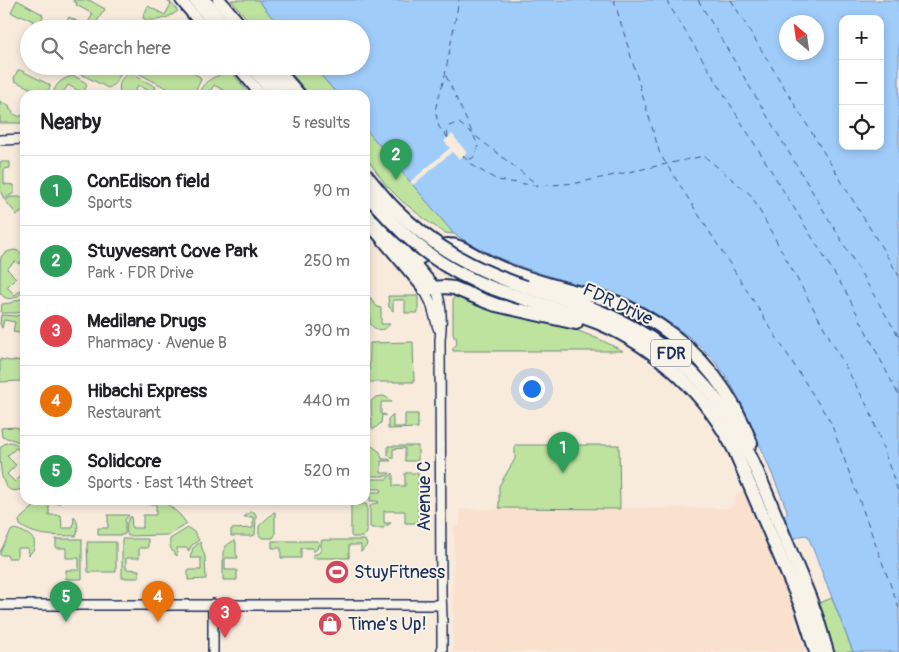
<!DOCTYPE html>
<meta charset="utf-8">
<style>
:root{--surface:#fff;--page:#f6f6f6;--text:#202124;--muted:#757577;--line:#e0e0e0;--accent:#ea580c}
body{margin:0;font-family:Pangolin,sans-serif;background:var(--page);color:var(--text)}
.controls{position:absolute;right:15px;top:15px;display:grid;overflow:hidden;border-radius:10px;box-shadow:0 2px 8px #0003}
.controls button{width:45px;height:45px;display:grid;place-items:center;padding:0;border:0;border-bottom:1px solid var(--line);background:var(--surface);color:var(--text);font:25px sans-serif}
.compass{position:absolute;left:779px;top:15px;width:45px;height:45px;border-radius:50%;background:var(--surface);box-shadow:0 2px 8px #0003;rotate:331deg}
.you{position:absolute;left:531px;top:388px;width:18px;height:18px;margin:-12px;border:4px solid #fff;border-radius:50%;background:#1a73e8;box-shadow:0 0 0 8px #1a73e833}
.badge{display:grid;place-items:center;width:32px;height:32px;border-radius:50%;background:var(--accent);color:#fff;font-size:16px;font-weight:700}
.pin{position:absolute;translate:-50% -41px;filter:drop-shadow(0 1px 2px #0008)}
.pin::after{content:'';position:absolute;top:26px;width:18px;height:15px;background:inherit;clip-path:polygon(0 0,100% 0,50% 100%)}
.list{margin:0;padding:0;list-style:none}
h2{display:flex;justify-content:space-between;align-items:center;height:65px;margin:0;padding:0 20px;font-size:21px}
h2 small{font-size:16px;font-weight:400;color:var(--muted)}
.list li{display:grid;grid-template-columns:32px 1fr auto;gap:15px;align-items:center;box-sizing:border-box;height:70px;padding:0 20px;border-top:1px solid var(--line)}
.list b{display:block;font-size:19px;white-space:nowrap}
.list p{margin:0;font-size:16px;white-space:nowrap;color:var(--muted)}
.list em{font-size:16px;font-style:normal;color:var(--muted)}
.icon{flex:none;width:28px;height:28px;fill:none;stroke:currentColor;stroke-width:2;stroke-linecap:round;stroke-linejoin:round}
.map{position:relative;flex:none;width:899px;height:652px;overflow:hidden}
.search{position:absolute;background:var(--surface);box-shadow:0 2px 8px #0003;left:20px;top:20px;width:350px;height:55px;display:flex;align-items:center;gap:12px;box-sizing:border-box;padding:0 18px;border-radius:28px;color:var(--muted);font-size:19px}
.panel{position:absolute;background:var(--surface);box-shadow:0 2px 8px #0003;left:20px;top:90px;width:350px;height:415px;border-radius:15px}
.map>svg:first-child{display:block}
.built{fill:#f9e1ce}
.green{fill:#bee39e;stroke:#6c897e}
.water{fill:#a0ccfa;stroke:#6b8dbc;fill-rule:evenodd}
.pier{fill:#f8ebdc}
.lines{fill:none;stroke-linecap:round;stroke-linejoin:round}
.ferry{stroke:#3c5685;stroke-width:1;stroke-dasharray:6 5;stroke-linecap:butt}
.tertiary-casing{stroke:#1b2f5e;stroke-width:12}
.secondary-casing{stroke:#1b2f5e;stroke-width:12}
.primary-casing{stroke:#1b2f5e;stroke-width:14}
.motorway-casing{stroke:#1b2f5e;stroke-width:16}
.tertiary{stroke:#f7f3e8;stroke-width:9}
.secondary{stroke:#f7f3e8;stroke-width:9}
.primary{stroke:#f7f3e8;stroke-width:10}
.motorway{stroke:#f7f3e8;stroke-width:12}
.motorway-bridge-casing{stroke:#1b2f5e;stroke-width:16;stroke-linecap:butt}
.motorway-bridge{stroke:#f7f3e8;stroke-width:12}
.labels{text-anchor:middle;stroke-width:4;stroke-linejoin:round;paint-order:stroke}
.shield{fill:#f7f3e8;stroke:#5d6a87;stroke-width:1}
.shield-label{font-size:16px;font-weight:bold;fill:#1b2f5e}
.street-label{font-size:18px;fill:#1b2f5e;stroke:#f7f3e8}
.poi-label{font-size:18px;fill:#1b2f5e;stroke:#f7f3e8;text-anchor:start}
</style>
<div class="map">
<svg width="899" height="652" viewBox="0 0 899 652">
<rect width="100%" height="100%" fill="#f8ebdc"/>
<filter id="ink" filterUnits="userSpaceOnUse"><feTurbulence type="fractalNoise" baseFrequency=".02" numOctaves="2"/><feDisplacementMap in="SourceGraphic" scale="10" xChannelSelector="R" yChannelSelector="G"/><feConvolveMatrix kernelMatrix="1 2 1 2 8 2 1 2 1" color-interpolation-filters="sRGB"/></filter>
<g filter="url(#ink)">
<!-- built -->
<polygon class="built" points="743,491 762,527 801,620 795,621 805,652 453,652 454,527 460,526 460,509 730,508 735,501 736,494"/>
<!-- green -->
<g class="green">
<polygon points="17,0 42,14 43,17 37,29 29,29 33,21 21,15 20,17 11,12"/>
<path d="M 73,0 L 89,0 L 105,9 L 93,27 C 82,31 75,28 66,23 L 69,17 L 86,26 L 93,14 L 76,5 L 77,3 L 73,1 Z"/>
<polygon points="231,0 258,0 282,29 256,29"/>
<path d="M 169,1 L 178,11 C 167,19 157,22 144,19 L 143,17 L 148,6 L 165,15 L 171,4 L 168,2 Z"/>
<path d="M 75,66 L 91,66 L 91,68 L 102,74 L 107,66 L 124,66 C 120,74 116,86 108,88 L 83,75 L 79,73 Z"/>
<polygon points="130,66 182,66 200,77 201,80 193,95 180,95 130,69"/>
<polygon points="285,66 313,66 338,95 310,95"/>
<polygon points="18,70 20,70 50,85 50,87 46,94 44,95 15,81 14,78"/>
<path d="M 230,70 L 250,95 L 239,95 L 236,93 L 235,94 L 231,92 L 230,94 L 214,85 L 208,95 L 199,95 C 201,80 218,76 230,70 Z"/>
<path d="M 131,73 L 156,87 L 153,93 L 138,85 L 133,95 L 120,95 C 118,85 120,76 131,73 Z"/>
<path d="M 71,76 L 76,77 L 86,83 L 87,85 L 84,91 L 85,92 L 84,94 L 68,85 L 62,95 L 53,95 C 55,84 61,80 71,76 Z"/>
<polygon points="0,101 10,107 9,109 13,111 12,113 20,117 21,115 25,118 25,123 0,123"/>
<polygon points="365,128 444,221 454,234 445,233 430,223 403,202 386,185 365,156"/>
<polygon points="0,162 10,162 10,168 4,169 4,184 14,185 14,193 4,199 0,190"/>
<polygon points="11,197 25,197 25,210 17,215 5,200"/>
<path d="M 15,250 L 25,254 L 25,263 L 22,260 L 19,264 L 15,261 L 7,269 L 16,278 L 7,287 L 15,295 L 23,288 C 22,298 5,304 0,292 C 0,288 0,261 1,257 C 4,252 10,251 15,250 Z"/>
<polygon points="388,296 418,296 418,313 405,313 405,300 393,300 393,311 389,307"/>
<polygon points="455,296 484,307 571,328 601,340 623,351 453,351 453,348 457,344 456,337 454,337 453,333 453,299"/>
<polygon points="25,297 25,311 17,313 1,313 2,304 10,303"/>
<path d="M 370,297 L 377,307 L 381,308 L 381,324 L 390,324 C 384,332 376,331 370,324 Z"/>
<polygon points="25,314 25,334 13,332 15,322 4,320 2,328 0,324 1,315 16,316"/>
<polygon points="413,342 414,382 369,382 370,343"/>
<polygon points="0,359 11,361 21,360 22,361 21,381 0,382"/>
<polygon points="383,396 386,397 392,402 381,402 381,414 386,415 382,415 381,423 374,429 372,429 371,401 376,397"/>
<polygon points="393,414 393,427 405,427 405,414 418,414 418,428 388,429 388,419"/>
<polygon points="15,427 25,430 25,444 11,439 2,437 1,428"/>
<path d="M 9,442 C 17,442 20,447 22,454 L 16,448 L 7,456 L 16,465 L 7,474 L 15,482 L 23,474 L 25,476 L 25,487 C 0,502 0,467 0,448 L 4,444 Z"/>
<polygon points="515,445 619,445 620,509 499,508 499,486 515,459"/>
<polygon points="372,446 380,452 382,459 389,459 391,461 381,461 381,473 390,473 388,476 371,476 370,475 369,448"/>
<polygon points="388,446 418,446 418,461 405,461 405,448 393,449 393,459 388,455"/>
<polygon points="393,473 393,486 405,486 405,473 418,473 418,523 405,523 405,511 384,511 384,523 391,523 383,528 372,528 370,527 370,506 372,504 378,503 379,502 378,501 370,501 370,493 371,492 380,492 382,490 380,489 371,489 369,488 370,481 371,479 387,479"/>
<path d="M 42,500 L 56,500 L 60,503 L 49,503 L 49,515 L 61,515 L 62,528 L 73,528 L 74,516 C 78,521 79,530 76,536 C 56,535 37,538 20,525 L 19,521 L 22,517 L 29,511 Z"/>
<path d="M 148,500 L 163,500 L 180,515 L 187,524 L 168,535 L 128,536 C 125,530 126,520 131,516 L 132,528 L 143,528 L 143,515 L 156,515 L 156,504 L 147,504 Z"/>
<polygon points="352,504 366,504 367,506 367,533 363,537 352,537 351,535 351,505"/>
<polygon points="250,512 254,512 256,515 255,535 252,536 231,536 231,529 253,528 253,517 244,517"/>
<polygon points="274,512 275,512 275,535 273,538 262,538 259,535 259,526"/>
<polygon points="108,515 129,515 125,520 125,534 123,535 98,535 98,528 108,528"/>
<path d="M 188,528 L 194,532 L 199,540 L 192,545 L 188,552 L 188,548 L 177,548 L 177,556 C 171,551 169,546 170,539 Z"/>
<path d="M 14,529 C 20,530 31,535 34,540 C 35,543 34,546 34,549 L 29,555 L 28,548 L 17,548 L 17,558 L 8,558 L 7,555 L 0,555 L 0,552 L 11,531 Z"/>
<polygon points="56,539 82,539 82,579 66,579 66,570 79,570 79,558 66,558 66,548 56,548"/>
<polygon points="122,539 148,539 148,548 139,548 139,558 126,558 126,569 139,570 139,578 122,578"/>
<polygon points="322,540 365,540 367,545 361,552 361,545 349,545 349,558 313,558 313,554 317,554 321,551 321,542"/>
<polygon points="233,541 235,541 236,542 236,554 237,555 238,558 225,558 225,570 237,570 237,580 223,580 223,552 226,546"/>
<polygon points="272,541 318,541 319,543 317,549 313,552 313,548 301,548 301,558 281,558 281,548 272,548"/>
<polygon points="87,542 116,542 116,572 88,572"/>
<polygon points="200,542 205,557 206,579 188,580 188,570 201,570 201,558 190,558 193,548"/>
<polygon points="832,598 853,652 832,652 817,604"/>
</g>
<!-- water -->
<path class="water" d="M 258,0 L 899,0 L 899,652 L 853,652 L 808,536 L 804,535 L 793,539 L 783,516 L 787,514 L 787,510 C 778,487 768,465 759,443 C 747,415 736,387 716,363 C 702,346 685,333 667,321 C 650,310 633,300 614,293 C 598,288 582,286 566,281 C 526,270 489,256 454,234 L 365,128 L 365,95 L 338,95 L 313,66 L 361,66 L 361,29 L 282,29 ZM 843,19 L 880,19 L 880,146 L 843,146 ZM 786,22 L 816,22 L 816,52 L 786,52 Z"/>
<!-- pier -->
<polygon class="pier" points="452,134 467,153 459,159 452,152 413,185 410,182 450,148 444,141"/>
<g class="lines">
<!-- ferry -->
<g class="ferry">
<polyline points="614,0 660,154 831,423 899,608"/>
<polyline points="666,0 847,294 899,396"/>
<polyline points="698,0 899,337"/>
<polyline points="731,0 899,276"/>
<polyline points="446,76 478,145 475,156 471,159 466,157"/>
<polyline points="448,137 447,132 449,126 454,124 459,123 539,186"/>
<polyline points="448,138 439,127 435,110 445,75 459,0"/>
<polyline points="463,156 475,167 497,180 539,186 577,183 704,156 751,195 870,411 899,494"/>
</g>
<!-- tertiary casing -->
<g class="tertiary-casing">
<g id="tertiary">
<polyline points="0,140 25,139"/>
<polyline points="213,652 213,604"/>
</g>
</g>
<!-- secondary casing -->
<g class="secondary-casing">
<g id="secondary">
<path d="M 435,288 C 443,303 442,323 440,340 L 441,594 L 442,616 L 442,652"/>
<polyline points="424,289 431,303 438,328"/>
<polyline points="0,605 441,605"/>
</g>
</g>
<!-- primary casing -->
<g class="primary-casing">
<g id="primary">
<polyline points="181,0 205,29"/>
<polyline points="194,0 218,29"/>
<polyline points="237,66 261,95"/>
<polyline points="250,66 274,95"/>
<polyline points="365,204 435,288"/>
<polyline points="365,219 424,289"/>
</g>
</g>
<!-- motorway casing -->
<g class="motorway-casing">
<g id="motorway">
<polyline points="204,0 228,29"/>
<polyline points="219,0 243,29"/>
<polyline points="260,66 284,95"/>
<polyline points="274,66 299,95"/>
<path d="M 411,259 C 427,259 433,244 449,245 C 460,245 470,253 480,258 C 490,263 500,268 511,272 C 530,279 549,285 569,290 C 583,294 598,296 613,301 C 629,307 645,316 660,326 C 703,355 733,395 751,443"/>
<path d="M 526,287 C 563,298 601,309 635,329 C 678,353 714,390 738,433 C 752,457 762,483 773,509 C 785,538 797,567 809,596 L 817,618 L 827,652"/>
<polyline points="424,289 444,287 454,288 485,301 496,305 576,323"/>
<path d="M 522,298 C 548,306 574,313 599,323 C 658,348 706,394 735,451 L 802,608 L 816,652"/>
</g>
</g>
<!-- tertiary -->
<use href="#tertiary" class="tertiary"/>
<!-- secondary -->
<use href="#secondary" class="secondary"/>
<!-- primary -->
<use href="#primary" class="primary"/>
<!-- motorway -->
<use href="#motorway" class="motorway"/>
<!-- motorway-bridge casing -->
<g class="motorway-bridge-casing">
<g id="motorway-bridge">
<path d="M 365,174 C 375,186 384,198 395,209 C 433,247 475,270 526,287"/>
<path d="M 365,192 C 397,230 428,260 475,281 C 490,288 507,293 522,298"/>
</g>
</g>
<!-- motorway-bridge -->
<use href="#motorway-bridge" class="motorway-bridge"/>
</g>
</g>
<!-- icons -->
<defs>
<g id="stadium-disc" transform="scale(1.25)"><circle r="9.5" fill="#d1495b" stroke="#f7f3e8"/><path d="M0-5a6.5 5 0 1 0 0 10a6.5 5 0 1 0 0-10ZM-3.5-1.8h7v3.6h-7Z" fill="#fff"/></g>
<g id="shop-disc" transform="scale(1.25)"><circle r="9.5" fill="#d1495b" stroke="#f7f3e8"/><path d="M-5-2.5h2.3a2.7 3.5 0 0 1 5.4 0H5L5.5 6h-11ZM-1.5-2.5h3a1.5 2.3 0 0 0-3 0Z" fill="#fff"/></g>
</defs>
<g fill-rule="evenodd">
<use href="#stadium-disc" x="337" y="572"/>
<use href="#shop-disc" x="330" y="624"/>
</g>
<g class="labels">
<!-- shield labels -->
<rect class="shield" x="651" y="339.5" width="40" height="27" rx="4"/>
<g class="shield-label">
<text x="671" y="359">FDR</text>
</g>
<!-- street labels -->
<g class="street-label">
<text transform="translate(618 304) rotate(25)" y="6">FDR Drive</text>
<text transform="translate(424 496) rotate(-90)" y="6">Avenue C</text>
</g>
<!-- poi labels -->
<g class="poi-label">
<text x="354" y="578">StuyFitness</text>
<text x="348" y="630">Time's Up!</text>
</g>
</g>
</svg>
<div class="controls">
<button>+</button>
<button>−</button>
<button><svg class="icon" aria-label="locate" viewBox="0 0 24 24"><circle cx="12" cy="12" r="6"/><path d="M12 2v4M12 18v4M2 12h4M18 12h4"/></svg></button>
</div>
<svg class="compass" viewBox="-18 -18 36 36"><path d="M0-13l5 13h-10z" fill="#e53935"/><path d="M0 13l5-13h-10z" fill="#757577"/></svg>
<div class="you"></div>
<div class="pin badge" style="left:563px;top:473px;background:#2e9e5b">1</div>
<div class="pin badge" style="left:396px;top:180px;background:#2e9e5b">2</div>
<div class="pin badge" style="left:225px;top:638px;background:#e0444e">3</div>
<div class="pin badge" style="left:158px;top:622px;background:#e8710a">4</div>
<div class="pin badge" style="left:66px;top:622px;background:#2e9e5b">5</div>
<div class="search"><svg class="icon" aria-label="search" viewBox="0 0 24 24"><circle cx="10" cy="10" r="6"/><path d="M15 15l6 6"/></svg>Search here</div>
<section class="panel">
<h2>Nearby<small>5 results</small></h2>
<ul class="list">
<li><span class="badge" style="background:#2e9e5b">1</span><div><b>ConEdison field</b><p>Sports</p></div><em>90 m</em></li>
<li><span class="badge" style="background:#2e9e5b">2</span><div><b>Stuyvesant Cove Park</b><p>Park · FDR Drive</p></div><em>250 m</em></li>
<li><span class="badge" style="background:#e0444e">3</span><div><b>Medilane Drugs</b><p>Pharmacy · Avenue B</p></div><em>390 m</em></li>
<li><span class="badge" style="background:#e8710a">4</span><div><b>Hibachi Express</b><p>Restaurant</p></div><em>440 m</em></li>
<li><span class="badge" style="background:#2e9e5b">5</span><div><b>Solidcore</b><p>Sports · East 14th Street</p></div><em>520 m</em></li>
</ul>
</section>
</div>
